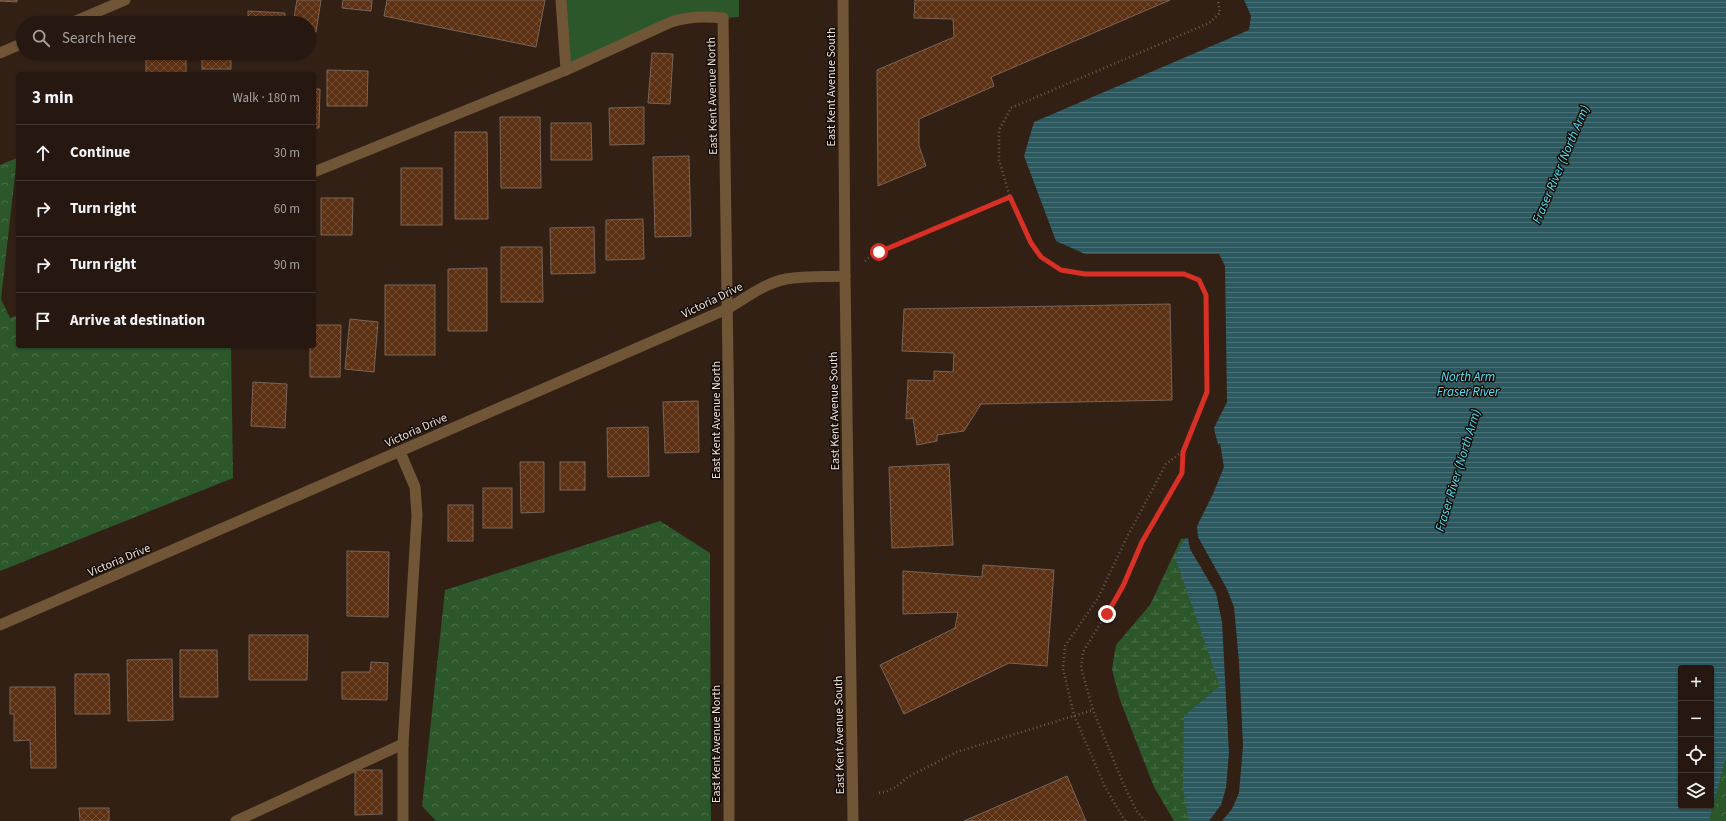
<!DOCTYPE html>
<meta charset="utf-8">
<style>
:root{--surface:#261810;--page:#32251e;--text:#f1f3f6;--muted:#a4a09f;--line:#423730}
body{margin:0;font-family:"Source Sans 3",sans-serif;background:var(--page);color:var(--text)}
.controls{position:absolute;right:12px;bottom:12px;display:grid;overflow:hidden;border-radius:4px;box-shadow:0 1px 3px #0004}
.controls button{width:36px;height:36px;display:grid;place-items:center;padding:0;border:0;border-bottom:1px solid var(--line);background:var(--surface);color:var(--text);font:20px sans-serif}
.stop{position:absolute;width:12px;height:12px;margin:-9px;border:3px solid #d93025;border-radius:50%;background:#fff}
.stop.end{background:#d93025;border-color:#fff;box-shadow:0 1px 4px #0008}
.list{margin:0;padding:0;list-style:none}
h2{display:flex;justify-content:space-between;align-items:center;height:52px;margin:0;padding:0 16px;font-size:17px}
h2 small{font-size:13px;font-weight:400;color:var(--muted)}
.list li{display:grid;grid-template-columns:26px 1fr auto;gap:12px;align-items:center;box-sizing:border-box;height:56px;padding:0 16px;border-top:1px solid var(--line)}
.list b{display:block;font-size:15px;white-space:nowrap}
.list em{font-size:13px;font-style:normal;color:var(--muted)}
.icon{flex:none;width:22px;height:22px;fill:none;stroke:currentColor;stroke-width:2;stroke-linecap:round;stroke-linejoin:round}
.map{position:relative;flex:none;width:1726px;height:821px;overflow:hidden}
.search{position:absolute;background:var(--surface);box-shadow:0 1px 3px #0004;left:16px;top:16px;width:300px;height:44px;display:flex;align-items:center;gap:10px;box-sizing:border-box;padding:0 14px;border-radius:22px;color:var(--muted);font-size:15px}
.panel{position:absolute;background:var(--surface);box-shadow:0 1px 3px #0004;left:16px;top:72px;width:300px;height:276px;border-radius:4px}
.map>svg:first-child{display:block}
.forest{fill:url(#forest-crowns)}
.wetland{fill:url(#wetland-marsh)}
.park{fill:#2c572b}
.water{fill:url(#water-rules);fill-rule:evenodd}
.pier{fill:#322015}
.building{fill:url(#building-cross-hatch);stroke:#7a6457}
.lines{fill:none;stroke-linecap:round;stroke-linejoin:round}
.path{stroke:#6b5b51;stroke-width:2.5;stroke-dasharray:1 3;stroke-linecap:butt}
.service{stroke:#705537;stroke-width:11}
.minor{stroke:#705537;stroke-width:11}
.route{stroke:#d93025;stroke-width:5}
.labels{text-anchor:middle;stroke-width:3;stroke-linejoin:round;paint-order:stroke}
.street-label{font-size:12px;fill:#eee2da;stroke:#140c07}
.water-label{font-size:13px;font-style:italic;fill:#4ee2f6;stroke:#140c07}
</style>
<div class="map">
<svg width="1726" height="821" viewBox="0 0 1726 821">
<defs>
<pattern id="forest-crowns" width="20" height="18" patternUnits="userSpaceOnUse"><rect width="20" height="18" fill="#2c572b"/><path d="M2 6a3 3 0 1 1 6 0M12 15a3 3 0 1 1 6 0" fill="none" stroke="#4b6f49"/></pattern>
<pattern id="wetland-marsh" width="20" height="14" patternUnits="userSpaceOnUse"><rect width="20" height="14" fill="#2c572b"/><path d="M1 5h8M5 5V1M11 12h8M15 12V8" fill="none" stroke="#4b6f49"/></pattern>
<pattern id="water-rules" width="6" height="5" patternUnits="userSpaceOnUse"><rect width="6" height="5" fill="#2c5960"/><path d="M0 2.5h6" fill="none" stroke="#4b7176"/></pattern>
<pattern id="building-cross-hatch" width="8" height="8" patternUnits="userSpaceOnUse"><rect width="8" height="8" fill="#5c3012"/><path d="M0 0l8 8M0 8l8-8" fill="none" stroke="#744e34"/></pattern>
</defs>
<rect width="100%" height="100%" fill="#322015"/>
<!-- forest -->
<g class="forest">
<polygon points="17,158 1,299 10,318 18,315 18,346 231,346 233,478 0,571 0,165"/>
<polygon points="660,521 710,553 711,821 436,821 422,806 445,590"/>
<polygon points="1726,756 1726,821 1707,821"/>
</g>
<!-- wetland -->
<polygon class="wetland" points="1188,537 1225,701 1209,821 1174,821 1154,787 1120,700 1112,669 1116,645 1150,605 1181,539"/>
<!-- park -->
<polygon class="park" points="561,0 739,0 739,17 723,18 685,18 566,70"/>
<!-- water -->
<path class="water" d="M 1230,0 L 1726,0 L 1726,757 L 1709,821 L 1189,821 L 1183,789 L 1184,716 L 1220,686 L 1175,557 L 1194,521 L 1222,459 L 1209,410 L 1214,296 L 1182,265 L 1043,249 L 1005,152 L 1017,112 L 1226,25 ZM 1681,668 L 1711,668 L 1711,806 L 1681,806 Z"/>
<!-- pier -->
<g class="pier">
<polygon points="1228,0 1244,0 1251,16 1249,30 1034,122 1024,156 1056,241 1085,254 1219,254 1225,266 1227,402 1212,432 1207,410 1212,297 1181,267 1079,270 1042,251 1003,152 1016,110 1224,23"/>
<polygon points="1220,443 1224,467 1213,494 1197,526 1198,537 1227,589 1234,607 1239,662 1243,746 1239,793 1232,809 1222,821 1209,821 1221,805 1226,788 1229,753 1222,622 1216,593 1190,549 1188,538 1183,539 1220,458 1216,448"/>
</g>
<!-- building -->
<g class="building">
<polygon points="0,0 17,0 17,2 0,1"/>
<polygon points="297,0 321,0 316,32 309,31 309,23 293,23"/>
<polygon points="343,0 372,0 371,11 342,8"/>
<polygon points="387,0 545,0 536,47 384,16"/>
<polygon points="915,0 1170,0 991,77 994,86 919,119 919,146 926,166 878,186 877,70 954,37 953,19 914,18"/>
<polygon points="248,11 285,13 285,23 248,23"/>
<rect x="202" y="53" width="29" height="16"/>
<polygon points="652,53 673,54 670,104 648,103"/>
<polygon points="146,58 186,59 186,74 146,74"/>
<polygon points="327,70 368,71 367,106 327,106"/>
<polygon points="314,89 320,89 319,128 314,128"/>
<polygon points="644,107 644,144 610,145 609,108"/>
<polygon points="500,117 540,117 541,188 501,188"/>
<polygon points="551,123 591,123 592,160 551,160"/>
<polygon points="455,132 487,132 488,219 455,219"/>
<polygon points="689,156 691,236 655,237 653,157"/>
<rect x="401" y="168" width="41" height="57"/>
<polygon points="321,198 353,198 352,235 321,235"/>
<polygon points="643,219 644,259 606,260 606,220"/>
<polygon points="594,227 595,273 551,274 550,228"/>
<polygon points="501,247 542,247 543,302 501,302"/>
<polygon points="487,268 487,331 448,331 448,269"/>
<rect x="385" y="285" width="50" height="70"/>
<polygon points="1170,304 1172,400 981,404 964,431 937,435 937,441 917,445 913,418 906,419 908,380 934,381 934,371 953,372 954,353 902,351 904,309"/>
<polygon points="350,319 378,322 374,372 345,369"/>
<polygon points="314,325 341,325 340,377 310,377 310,346 314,346"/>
<polygon points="253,382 287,384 285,428 251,426"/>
<polygon points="698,401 699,452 665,453 663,402"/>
<polygon points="648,427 649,476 608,477 607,428"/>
<polygon points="520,462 544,462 544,512 521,513"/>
<rect x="560" y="462" width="25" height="28"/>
<polygon points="949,464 953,545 892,548 889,467"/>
<rect x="483" y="488" width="29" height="40"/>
<rect x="448" y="505" width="25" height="36"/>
<polygon points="347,551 389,552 388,617 347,616"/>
<polygon points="983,565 1054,570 1047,666 1009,663 904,714 880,665 955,628 958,612 903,614 903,571 982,577"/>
<polygon points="249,635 308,635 307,680 249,680"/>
<polygon points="180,650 217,650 218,697 180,697"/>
<polygon points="172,659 173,720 128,721 127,660"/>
<polygon points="371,662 388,663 387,700 342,699 342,672 370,672"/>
<polygon points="75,674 109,674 110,714 75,714"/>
<polygon points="10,687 55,687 56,768 31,768 30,740 14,741 14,714 10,714"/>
<polygon points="355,770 382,770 382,814 355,815"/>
<polygon points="1067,776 1086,821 964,821"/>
<polygon points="79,808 109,808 109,821 80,821"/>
</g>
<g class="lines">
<!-- path -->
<g class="path">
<polyline points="865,261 872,255 1010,197"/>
<polyline points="879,793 885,792 896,787 908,777 957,752 1093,710"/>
<polyline points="1125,821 1105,787 1074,715 1063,669 1065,646 1098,598 1127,537 1166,464 1182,452"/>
<polyline points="1145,821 1136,810 1123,783 1093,710 1081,667 1083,652 1123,586 1142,542 1182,473 1183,452 1207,392 1206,295 1199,280 1184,274 1085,274 1061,270 1041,257 1031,243 1010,197 999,160 999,130 1011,108 1209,23 1220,13 1218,0"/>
</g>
<!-- service -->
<g class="service">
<path d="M 561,0 L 566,70 L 671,22 C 689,16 705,16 723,18"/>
<polyline points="314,172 566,70"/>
<polyline points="400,452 415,487 417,515 403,744 403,821"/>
<polyline points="236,821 403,744"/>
</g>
<!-- minor -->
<g class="minor">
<polyline points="843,0 845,276 853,821"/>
<polyline points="723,18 729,432 729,821"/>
<polyline points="71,23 125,0"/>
<polyline points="0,53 23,43"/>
<path d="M 0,625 L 727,309 C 746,298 765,283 786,279 C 805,276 826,277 845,276"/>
</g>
</g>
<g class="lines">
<!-- route -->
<polyline class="route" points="879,252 1010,197 1031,243 1041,257 1061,270 1085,274 1184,274 1199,280 1206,295 1207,392 1183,452 1182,473 1142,542 1123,586 1107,614"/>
</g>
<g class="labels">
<!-- street labels -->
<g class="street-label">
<text transform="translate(831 87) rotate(-90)" y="4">East Kent Avenue South</text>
<text transform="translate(712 96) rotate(-91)" y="4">East Kent Avenue North</text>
<text transform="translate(712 300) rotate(-26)" y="4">Victoria Drive</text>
<text transform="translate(834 411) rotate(-91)" y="4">East Kent Avenue South</text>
<text transform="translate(716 420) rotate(-90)" y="4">East Kent Avenue North</text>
<text transform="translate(416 430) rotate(-24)" y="4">Victoria Drive</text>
<text transform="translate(119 560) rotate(-23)" y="4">Victoria Drive</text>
<text transform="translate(839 735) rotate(-91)" y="4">East Kent Avenue South</text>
<text transform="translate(716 744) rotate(-90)" y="4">East Kent Avenue North</text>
</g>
<!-- water labels -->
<g class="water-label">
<text transform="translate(1560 164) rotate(-67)" y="5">Fraser River (North Arm)</text>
<text x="1468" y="381">North Arm<tspan x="1468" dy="15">Fraser River</tspan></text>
<text transform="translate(1457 470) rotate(-73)" y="5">Fraser River (North Arm)</text>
</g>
</g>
</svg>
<div class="controls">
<button>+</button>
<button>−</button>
<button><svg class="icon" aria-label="locate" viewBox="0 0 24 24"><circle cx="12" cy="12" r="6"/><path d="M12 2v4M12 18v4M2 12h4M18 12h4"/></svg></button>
<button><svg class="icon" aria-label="layers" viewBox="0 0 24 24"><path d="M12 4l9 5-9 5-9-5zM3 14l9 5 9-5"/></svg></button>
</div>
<div class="stop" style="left:879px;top:252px"></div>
<div class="stop end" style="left:1107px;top:614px"></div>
<div class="search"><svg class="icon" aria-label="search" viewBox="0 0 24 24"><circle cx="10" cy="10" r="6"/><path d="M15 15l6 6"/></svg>Search here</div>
<section class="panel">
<h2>3 min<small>Walk · 180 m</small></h2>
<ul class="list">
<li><svg class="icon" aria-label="ahead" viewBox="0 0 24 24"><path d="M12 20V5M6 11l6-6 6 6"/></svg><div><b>Continue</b></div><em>30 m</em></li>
<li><svg class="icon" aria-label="right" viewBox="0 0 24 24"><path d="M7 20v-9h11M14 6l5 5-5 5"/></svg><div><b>Turn right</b></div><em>60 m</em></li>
<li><svg class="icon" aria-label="right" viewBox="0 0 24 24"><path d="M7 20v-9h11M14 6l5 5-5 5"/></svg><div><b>Turn right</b></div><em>90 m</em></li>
<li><svg class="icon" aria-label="arrive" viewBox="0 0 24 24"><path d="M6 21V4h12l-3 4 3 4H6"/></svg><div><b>Arrive at destination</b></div></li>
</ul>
</section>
</div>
